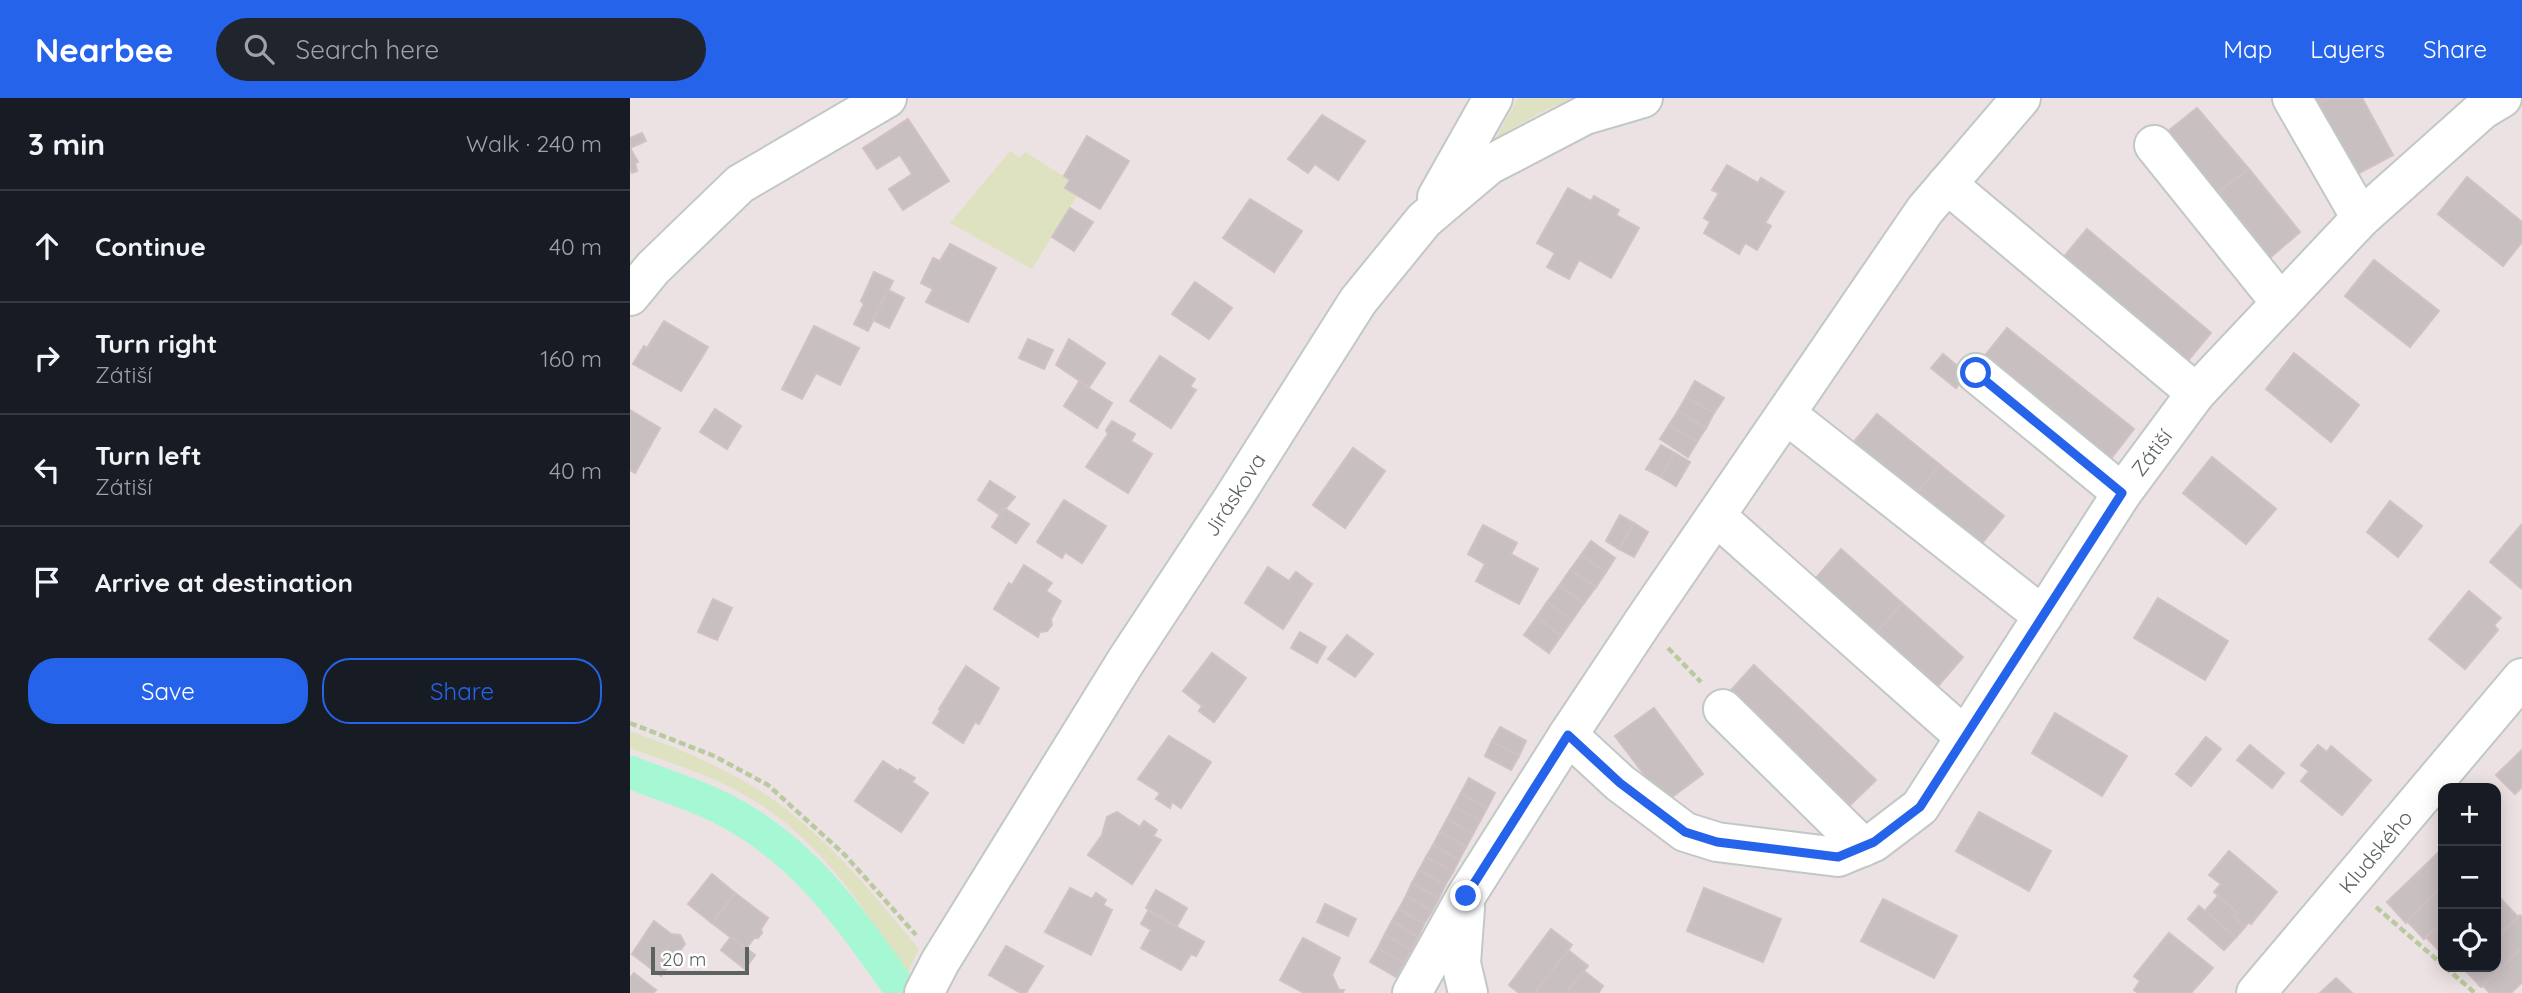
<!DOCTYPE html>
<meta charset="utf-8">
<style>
:root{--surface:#171b24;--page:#20242c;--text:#f1f3f6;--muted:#9ea1a6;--line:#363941;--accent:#2563eb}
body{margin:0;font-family:Quicksand,sans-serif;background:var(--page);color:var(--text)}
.controls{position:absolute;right:21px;bottom:21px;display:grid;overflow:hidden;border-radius:14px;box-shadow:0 4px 18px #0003}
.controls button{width:63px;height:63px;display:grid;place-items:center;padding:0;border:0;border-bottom:2px solid var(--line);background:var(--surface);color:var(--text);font:35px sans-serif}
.scale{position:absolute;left:21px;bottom:18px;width:98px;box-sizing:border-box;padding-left:7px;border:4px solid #5b6260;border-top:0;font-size:19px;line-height:24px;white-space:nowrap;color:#5b6260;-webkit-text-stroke:5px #fff;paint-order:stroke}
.stop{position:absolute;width:21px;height:21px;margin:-16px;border:5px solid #2563eb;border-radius:50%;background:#fff}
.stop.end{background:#2563eb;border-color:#fff;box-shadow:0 2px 7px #0008}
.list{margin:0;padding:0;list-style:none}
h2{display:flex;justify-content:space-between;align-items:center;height:91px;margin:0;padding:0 28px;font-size:30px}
h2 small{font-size:23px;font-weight:400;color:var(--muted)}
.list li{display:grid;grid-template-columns:46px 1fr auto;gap:21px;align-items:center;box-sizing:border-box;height:112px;padding:0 28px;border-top:2px solid var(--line)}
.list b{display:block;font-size:26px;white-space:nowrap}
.list p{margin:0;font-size:23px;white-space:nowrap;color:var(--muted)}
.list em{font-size:23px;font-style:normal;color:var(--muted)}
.actions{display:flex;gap:14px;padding:21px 28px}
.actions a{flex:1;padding:16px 0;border:2px solid var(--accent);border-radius:28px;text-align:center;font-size:24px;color:var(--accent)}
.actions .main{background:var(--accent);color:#fff}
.icon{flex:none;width:38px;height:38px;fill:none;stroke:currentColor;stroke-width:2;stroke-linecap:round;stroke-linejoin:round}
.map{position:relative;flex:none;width:1892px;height:895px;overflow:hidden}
header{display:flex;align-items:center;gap:42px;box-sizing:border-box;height:98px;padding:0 35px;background:var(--accent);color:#fff}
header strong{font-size:33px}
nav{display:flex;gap:38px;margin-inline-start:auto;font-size:24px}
.search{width:490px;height:63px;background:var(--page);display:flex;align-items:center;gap:18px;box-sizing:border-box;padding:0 24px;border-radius:38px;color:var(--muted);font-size:26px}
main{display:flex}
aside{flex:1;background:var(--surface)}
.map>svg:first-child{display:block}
.green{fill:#dee2c0}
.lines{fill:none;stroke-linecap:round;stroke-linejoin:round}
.canal{stroke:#a6f8d5;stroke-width:33}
.building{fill:#c8bfc1;stroke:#d0c1c4;stroke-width:2}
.minor-casing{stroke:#c1c8c6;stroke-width:42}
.path{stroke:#b9ca9f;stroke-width:4.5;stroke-dasharray:7 3.5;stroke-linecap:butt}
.minor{stroke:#fff;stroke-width:38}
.route{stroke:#2563eb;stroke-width:9}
.labels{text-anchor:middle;stroke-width:7;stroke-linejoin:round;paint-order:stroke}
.street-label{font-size:21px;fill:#5b6260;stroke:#fff}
</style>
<header>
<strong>Nearbee</strong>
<div class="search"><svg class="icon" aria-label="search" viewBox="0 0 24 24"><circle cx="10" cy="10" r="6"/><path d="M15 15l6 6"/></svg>Search here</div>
<nav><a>Map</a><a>Layers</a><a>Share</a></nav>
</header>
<main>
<aside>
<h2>3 min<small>Walk · 240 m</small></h2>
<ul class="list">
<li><svg class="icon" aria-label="ahead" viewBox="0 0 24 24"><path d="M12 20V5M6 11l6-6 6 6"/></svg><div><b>Continue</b></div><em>40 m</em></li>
<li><svg class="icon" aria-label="right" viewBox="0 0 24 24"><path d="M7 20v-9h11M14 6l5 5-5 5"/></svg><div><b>Turn right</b><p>Zátiší</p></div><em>160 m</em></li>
<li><svg class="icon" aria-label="left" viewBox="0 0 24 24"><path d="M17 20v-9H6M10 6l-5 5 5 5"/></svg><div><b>Turn left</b><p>Zátiší</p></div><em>40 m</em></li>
<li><svg class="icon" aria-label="arrive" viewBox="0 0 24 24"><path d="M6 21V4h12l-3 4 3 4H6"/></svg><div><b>Arrive at destination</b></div></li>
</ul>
<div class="actions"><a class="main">Save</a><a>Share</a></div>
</aside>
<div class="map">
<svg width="1892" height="895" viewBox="0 0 1892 895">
<rect width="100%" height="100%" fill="#ece2e3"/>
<!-- green -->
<g class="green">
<polygon points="888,0 947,0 915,12 866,40"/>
<polygon points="380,53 390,60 395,54 440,82 435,90 447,98 402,171 320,125"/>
<path d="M 0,633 C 51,651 104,673 148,705 C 203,746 246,799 289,851 L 276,878 C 235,807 183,733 109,694 C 75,675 36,664 0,650 Z"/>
</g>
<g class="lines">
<!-- canal -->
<path class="canal" d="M 0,674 C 31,687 66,696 95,712 C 175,753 223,824 273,895"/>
</g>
<!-- building -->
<g class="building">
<polygon points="1680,0 1699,0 1684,8"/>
<polygon points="1699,0 1732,0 1763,57 1722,79 1684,8"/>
<polygon points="1567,10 1619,71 1582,99 1531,39"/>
<polygon points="692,17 735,43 708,82 685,66 678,75 658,61"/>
<polygon points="278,21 319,83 273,112 259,91 282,76 270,57 247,71 233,50"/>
<polygon points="12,35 16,43 0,50 8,64 5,65 7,73 2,75 0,71 0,40"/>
<polygon points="457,38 499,63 470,111 435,90 440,82 434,78"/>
<polygon points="1097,67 1128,85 1131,80 1154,94 1135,125 1141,128 1127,152 1115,145 1109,156 1074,135 1080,124 1074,120 1089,95 1082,92"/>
<polygon points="1619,71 1670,134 1635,164 1582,99"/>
<polygon points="1837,79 1892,124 1892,144 1873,168 1808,116"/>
<polygon points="938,90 961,103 964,98 989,112 986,117 1009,130 981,180 949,162 939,181 917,169 925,155 907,145"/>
<polygon points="620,101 672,133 644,174 593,140"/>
<polygon points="440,110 463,124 444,153 422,139"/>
<polygon points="1457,131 1581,235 1551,271 1427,167"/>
<polygon points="320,146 366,170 338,224 296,204 303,191 291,185 303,160 310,163"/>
<polygon points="1744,162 1809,213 1780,249 1715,198"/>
<polygon points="244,174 263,183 238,233 224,226 234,206 231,203"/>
<polygon points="565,184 602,210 579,241 542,216"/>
<polygon points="258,192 274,200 259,230 243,222"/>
<polygon points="34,223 78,249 51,293 3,266 14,248 17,250"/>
<polygon points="184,228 229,250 210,287 186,275 172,301 152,291"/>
<polygon points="1377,230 1504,331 1476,367 1349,265"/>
<polygon points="398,241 423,252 414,271 389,260"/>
<polygon points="439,241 475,265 459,289 426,267"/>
<polygon points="1664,255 1729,307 1701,344 1636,291"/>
<polygon points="1313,256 1337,276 1326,290 1301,270"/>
<polygon points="530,258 565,281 560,289 566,292 541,330 500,303"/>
<polygon points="1065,283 1094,300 1084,315 1056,299"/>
<polygon points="449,284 482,305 467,330 434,308"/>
<polygon points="1056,299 1084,315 1076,330 1048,313"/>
<polygon points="85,311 111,328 97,351 70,334"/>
<polygon points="0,312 30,330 5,375 0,372"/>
<polygon points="1048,313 1076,330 1067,344 1039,327"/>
<polygon points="1247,316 1310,367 1281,403 1217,352"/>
<polygon points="482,323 505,336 501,343 522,356 498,395 456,369 478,336 476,332"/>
<polygon points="1039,327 1067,344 1058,359 1030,341"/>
<polygon points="1031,347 1045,355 1031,379 1016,371"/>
<polygon points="723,350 755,373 715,430 683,407"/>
<polygon points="1045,355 1060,364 1046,388 1031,379"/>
<polygon points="1582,359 1646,411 1616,446 1553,395"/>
<polygon points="1310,367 1374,418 1345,454 1281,403"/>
<polygon points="360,383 385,399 370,417 348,402"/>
<polygon points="434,402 476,428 452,465 435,454 432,460 407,444"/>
<polygon points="1760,403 1792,428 1768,459 1737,434"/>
<polygon points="374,410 399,426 386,445 362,429"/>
<polygon points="990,417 1004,425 989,451 976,443"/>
<polygon points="1004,425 1018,434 1004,459 989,451"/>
<polygon points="1892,426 1892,491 1860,464"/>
<polygon points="853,427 887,445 881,456 908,471 889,506 846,483 855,466 838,456"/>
<polygon points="961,443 985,460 976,474 951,457"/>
<polygon points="1211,451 1272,505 1241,541 1180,487"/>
<polygon points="951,457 976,474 966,489 940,472"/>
<polygon points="394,467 422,485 416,493 431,503 421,521 422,527 417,533 410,534 408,539 364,511 379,485 382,487"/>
<polygon points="638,469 659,483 666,474 682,486 653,531 615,505"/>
<polygon points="940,472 966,489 954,505 929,488"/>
<polygon points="929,488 954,505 942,522 917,504"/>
<polygon points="1839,493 1871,520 1864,527 1868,532 1835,571 1799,541"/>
<polygon points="1528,500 1598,543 1575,582 1504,540"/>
<polygon points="83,501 102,510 87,542 68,534"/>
<polygon points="917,504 942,522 931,538 907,519"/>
<polygon points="1272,505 1333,559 1302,595 1241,541"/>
<polygon points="907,519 931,538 919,555 894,537"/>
<polygon points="670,534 696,549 687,565 661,550"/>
<polygon points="717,537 743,556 725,579 698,561"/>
<polygon points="582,555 616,580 584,624 569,613 572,608 553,593"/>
<polygon points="1124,567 1246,682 1213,714 1092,602"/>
<polygon points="336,568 369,590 349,626 345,624 333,645 303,625 311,612 309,611"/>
<polygon points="1024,610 1073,676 1035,704 985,638"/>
<polygon points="1425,615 1497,658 1472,698 1402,655"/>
<polygon points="870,629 896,643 889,658 862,643"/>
<polygon points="539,638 581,664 551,710 542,704 540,710 526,701 530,695 508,681"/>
<polygon points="1576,639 1591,651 1561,688 1546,676"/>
<polygon points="862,643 889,658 881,672 855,658"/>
<polygon points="1620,647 1654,675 1642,690 1607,662"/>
<polygon points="1688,647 1697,654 1701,648 1741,682 1712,717 1671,683 1679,673 1671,667"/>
<polygon points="1892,652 1892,689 1885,696 1866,677"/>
<polygon points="253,663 268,673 270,671 285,680 282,684 298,695 271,734 225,703"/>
<polygon points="839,680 865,695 857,710 831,695"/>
<polygon points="831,695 857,710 850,723 824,708"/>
<polygon points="824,708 850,723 843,736 817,721"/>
<polygon points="487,714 510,729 514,723 527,732 523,738 531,742 502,786 458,757 472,737 477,719"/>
<polygon points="1349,714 1421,753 1399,793 1326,753"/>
<polygon points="817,721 843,736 836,749 810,734"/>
<polygon points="810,734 836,749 829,762 803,747"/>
<polygon points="803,747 829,762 823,774 796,759"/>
<polygon points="1812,751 1813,787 1776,825 1757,804"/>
<polygon points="1599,753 1647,794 1621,826 1619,824 1615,829 1604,819 1608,815 1584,794 1591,786 1579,777"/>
<polygon points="796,759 823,774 815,787 789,772"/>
<polygon points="789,772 815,787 809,800 782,785"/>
<polygon points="82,776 105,795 82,825 58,806"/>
<polygon points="782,785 809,800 802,813 776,798"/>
<polygon points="1813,787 1813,823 1794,841 1777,823"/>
<polygon points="440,790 462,801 466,795 476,802 473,807 482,812 461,857 415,834"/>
<polygon points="1074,790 1151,821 1133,864 1057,833"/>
<polygon points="526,792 557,810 547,828 516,810"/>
<polygon points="105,795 138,820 131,831 132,835 128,840 124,840 116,851 82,825"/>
<polygon points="776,798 802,813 794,826 769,811"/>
<polygon points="1588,798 1608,815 1604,819 1615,829 1606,839 1575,813"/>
<polygon points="1253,801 1327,838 1304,880 1231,843"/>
<polygon points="1871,801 1888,819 1866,841 1866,806"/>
<polygon points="695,806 726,821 718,838 687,824"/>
<polygon points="1569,808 1606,839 1594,852 1558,821"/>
<polygon points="769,811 794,826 788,839 762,823"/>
<polygon points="518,813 574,844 566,858 561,856 551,872 511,850 521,832 511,826"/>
<polygon points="1890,817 1892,820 1892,849 1851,889 1834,871 1837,869 1866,869 1866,841"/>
<polygon points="24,823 41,836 50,837 55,846 31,878 2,856"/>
<polygon points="762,823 788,839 781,852 755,836"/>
<polygon points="1813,823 1813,857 1796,839"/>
<polygon points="921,831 942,847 905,895 889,895 879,887"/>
<polygon points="1539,835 1583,870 1561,895 1508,895 1504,892 1510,883 1504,878"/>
<polygon points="755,836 781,852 774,865 748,850"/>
<polygon points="101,839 125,857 115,871 91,852"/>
<polygon points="673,840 710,860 702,877 709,892 714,892 712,895 674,895 650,882"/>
<polygon points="376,848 413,868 396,895 391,895 359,877"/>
<polygon points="1892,849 1892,884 1881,895 1860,895 1853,888"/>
<polygon points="748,850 774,865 766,879 740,864"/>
<polygon points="938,852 958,868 954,873 936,895 905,895"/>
<polygon points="954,873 973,888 968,895 936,895"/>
<polygon points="4,875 26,892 23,895 0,895 0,880"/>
<polygon points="1706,880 1722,895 1690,895"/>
</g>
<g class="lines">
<!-- minor casing -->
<g class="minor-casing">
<g id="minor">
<polyline points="1662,0 1731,120"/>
<polyline points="1524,47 1651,205"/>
<polyline points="1317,86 1566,295"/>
<polyline points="807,99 863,0"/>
<polyline points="0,198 23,170 110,86 257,0"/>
<polyline points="1346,275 1492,395"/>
<polyline points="1156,316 1413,518"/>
<polyline points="1086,418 1335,639"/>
<polyline points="1093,611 1233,749"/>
<polyline points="938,637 990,685 1055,734 1087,744 1208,759 1244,744 1290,709 1492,395 1566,295 1731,120 1852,12 1872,0"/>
<polyline points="835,810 831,865 838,895"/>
<polyline points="294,895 310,864 496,563 602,402 728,203 794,122 859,67 955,17 1013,0"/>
<polyline points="782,895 836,798 938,637 1013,524 1295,112 1391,0"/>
<polyline points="1626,895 1892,580"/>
</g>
</g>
<!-- path -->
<g class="path">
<polyline points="1038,550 1071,584"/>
<polyline points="0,625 84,658 138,687 215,757 286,837"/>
<polyline points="1746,809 1813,867"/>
<polyline points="1815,869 1845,895"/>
</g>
<!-- minor -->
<use href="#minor" class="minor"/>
</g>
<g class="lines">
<!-- route -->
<polyline class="route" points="836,798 938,637 990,685 1055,734 1087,744 1208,759 1244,744 1290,709 1492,395 1346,275"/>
</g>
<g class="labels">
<!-- street labels -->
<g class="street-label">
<text transform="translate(1522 355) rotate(-53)" y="7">Zátiší</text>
<text transform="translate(605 397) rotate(-57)" y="7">Jiráskova</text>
<text transform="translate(1746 754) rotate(-50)" y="7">Kludského</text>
</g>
</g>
</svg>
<div class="controls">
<button>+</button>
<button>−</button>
<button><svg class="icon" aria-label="locate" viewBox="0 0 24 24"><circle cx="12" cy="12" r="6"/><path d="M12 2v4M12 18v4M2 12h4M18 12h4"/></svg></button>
</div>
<div class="scale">20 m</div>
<div class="stop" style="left:1346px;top:275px"></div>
<div class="stop end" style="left:836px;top:798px"></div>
</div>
</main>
